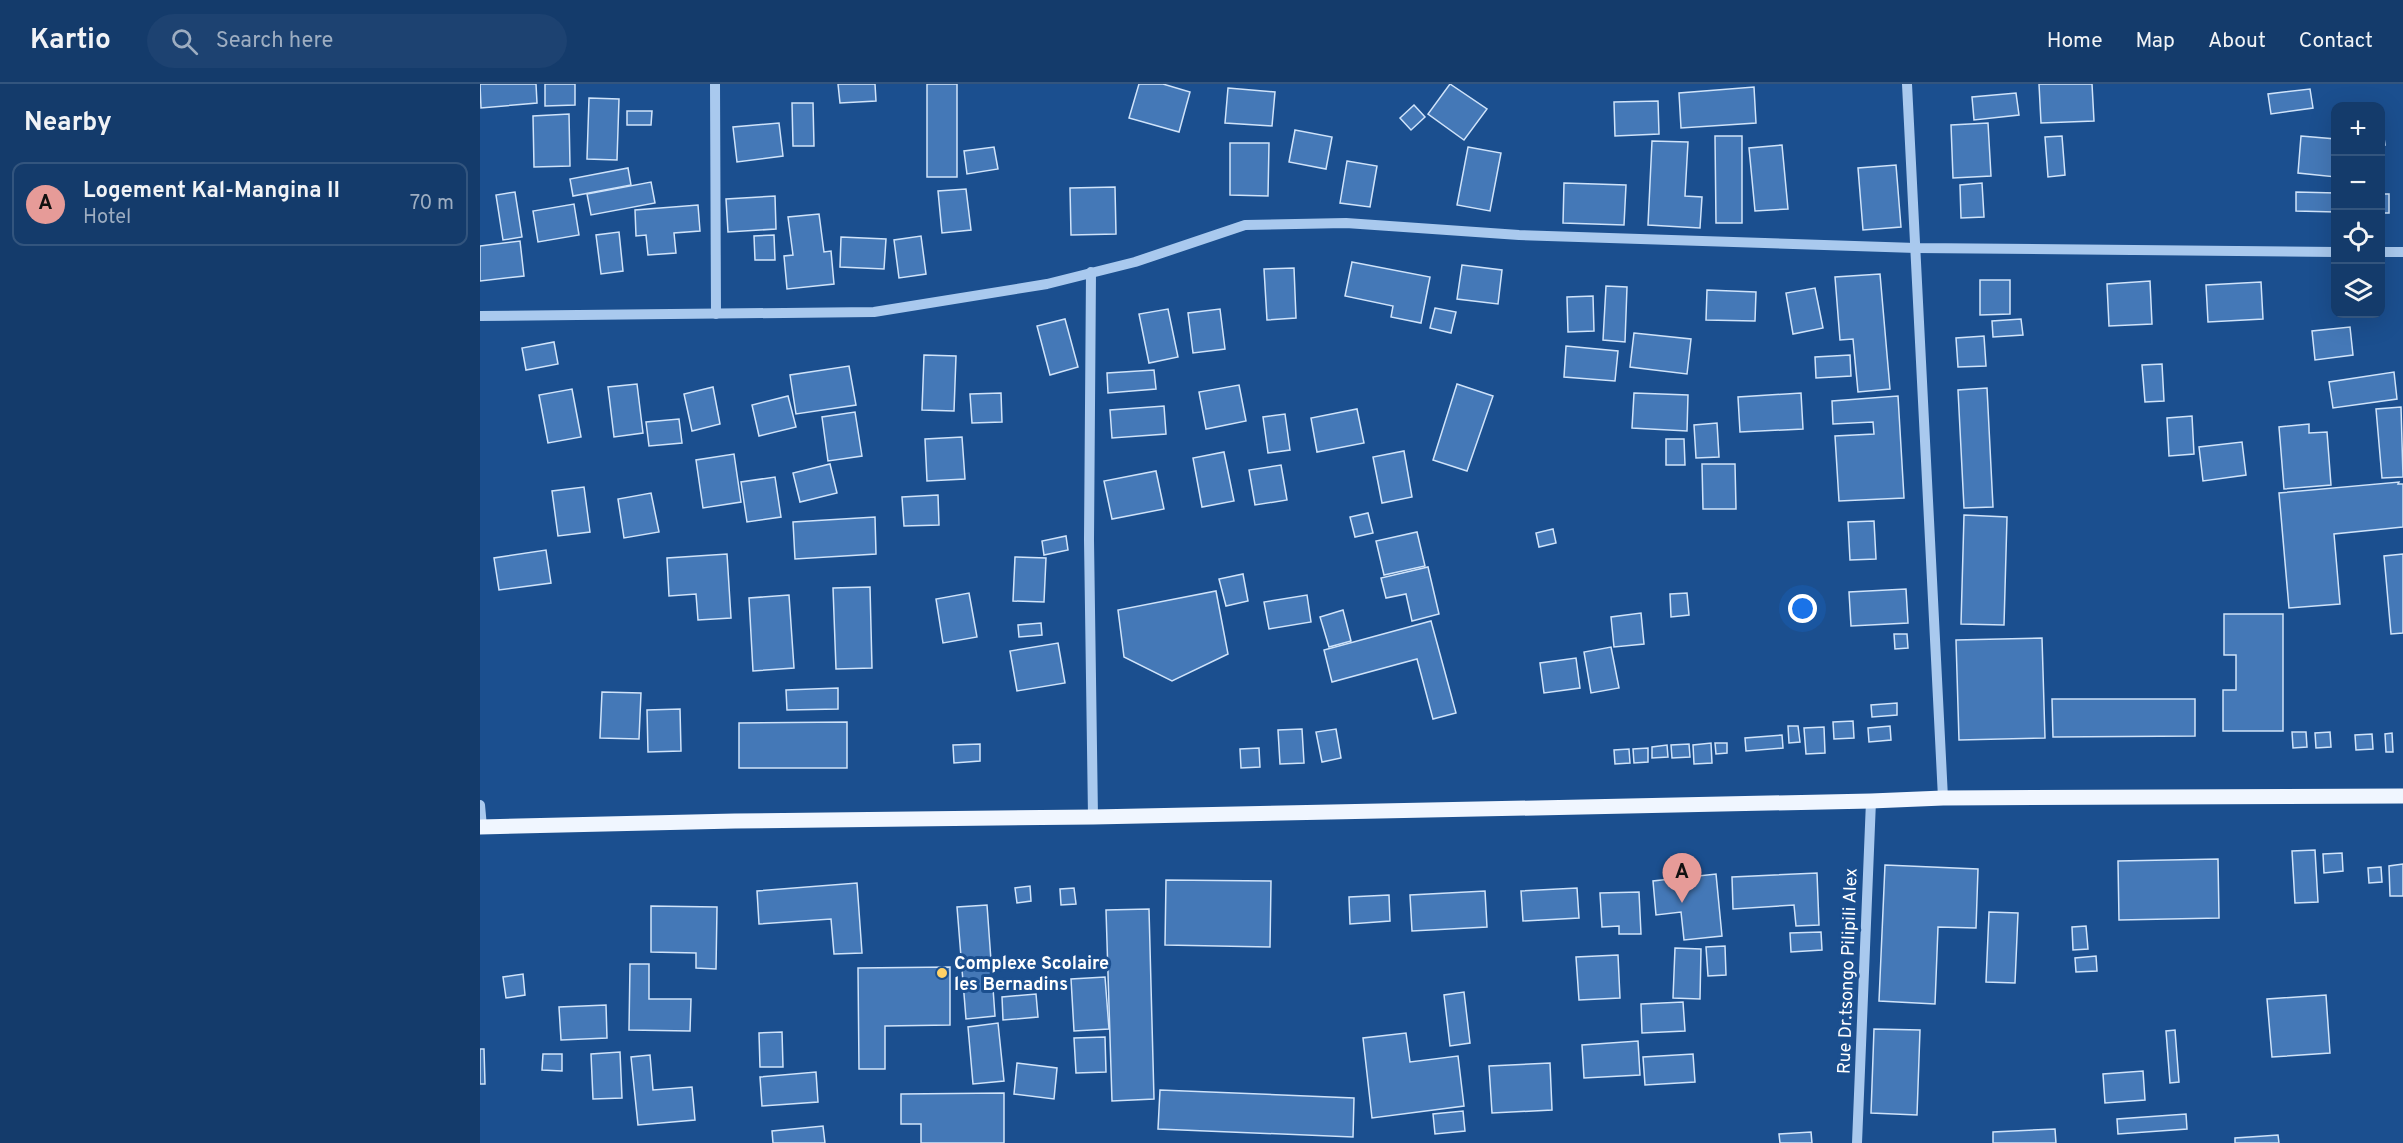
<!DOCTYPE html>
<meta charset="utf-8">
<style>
:root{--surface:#143b6b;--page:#1d4271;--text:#f1f3f6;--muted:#9dadc1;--line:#33557e;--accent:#e69b98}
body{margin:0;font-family:Overpass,sans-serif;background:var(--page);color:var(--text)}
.controls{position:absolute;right:18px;top:18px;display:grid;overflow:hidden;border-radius:12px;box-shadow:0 6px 24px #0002}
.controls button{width:54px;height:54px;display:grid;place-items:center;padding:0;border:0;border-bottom:2px solid var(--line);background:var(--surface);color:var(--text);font:30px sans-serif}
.you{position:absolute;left:1323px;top:525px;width:21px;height:21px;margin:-15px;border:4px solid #fff;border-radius:50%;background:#1a73e8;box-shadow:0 0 0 9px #1a73e833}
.badge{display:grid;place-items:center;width:39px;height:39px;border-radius:50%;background:var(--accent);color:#111;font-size:20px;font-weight:700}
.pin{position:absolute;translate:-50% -50px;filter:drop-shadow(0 2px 3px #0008)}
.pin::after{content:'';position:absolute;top:32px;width:21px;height:18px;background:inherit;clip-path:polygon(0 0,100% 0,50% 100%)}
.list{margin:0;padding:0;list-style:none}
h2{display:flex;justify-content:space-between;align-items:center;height:78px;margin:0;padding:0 24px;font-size:26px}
h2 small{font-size:20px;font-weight:400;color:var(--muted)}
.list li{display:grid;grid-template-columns:39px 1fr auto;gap:18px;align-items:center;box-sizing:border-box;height:84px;margin:0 12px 12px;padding:0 12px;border:2px solid var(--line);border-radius:12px}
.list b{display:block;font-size:22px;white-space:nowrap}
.list p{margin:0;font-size:20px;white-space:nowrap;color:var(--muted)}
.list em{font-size:20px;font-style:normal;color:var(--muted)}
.icon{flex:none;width:33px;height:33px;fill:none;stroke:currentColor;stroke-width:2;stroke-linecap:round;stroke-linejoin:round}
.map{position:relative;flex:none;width:1923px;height:1059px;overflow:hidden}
header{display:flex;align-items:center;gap:36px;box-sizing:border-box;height:84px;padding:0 30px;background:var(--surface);border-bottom:2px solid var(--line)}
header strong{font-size:28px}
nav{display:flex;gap:33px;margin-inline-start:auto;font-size:21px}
.search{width:420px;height:54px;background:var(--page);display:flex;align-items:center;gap:15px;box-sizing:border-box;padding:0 21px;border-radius:33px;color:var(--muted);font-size:22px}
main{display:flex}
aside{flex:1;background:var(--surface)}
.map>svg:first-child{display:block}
.building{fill:#4478b7;stroke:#cfe3fa;stroke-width:1.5}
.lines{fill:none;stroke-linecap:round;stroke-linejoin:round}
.minor{stroke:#a9c9ee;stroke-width:10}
.major{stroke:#f0f6ff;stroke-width:15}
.poi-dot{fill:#ffd166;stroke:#1b4f8f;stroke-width:2}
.labels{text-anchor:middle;stroke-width:6;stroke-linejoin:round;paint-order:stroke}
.poi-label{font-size:18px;font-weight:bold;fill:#fff;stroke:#1b4f8f;text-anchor:start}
.street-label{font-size:18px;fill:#fff;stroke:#1b4f8f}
</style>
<header>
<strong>Kartio</strong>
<div class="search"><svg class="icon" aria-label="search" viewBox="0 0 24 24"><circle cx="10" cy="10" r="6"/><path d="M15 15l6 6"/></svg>Search here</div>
<nav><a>Home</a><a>Map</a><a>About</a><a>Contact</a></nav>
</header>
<main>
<aside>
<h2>Nearby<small></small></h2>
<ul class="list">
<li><span class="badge">A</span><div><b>Logement Kal-Mangina II</b><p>Hotel</p></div><em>70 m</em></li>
</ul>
</aside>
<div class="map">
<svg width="1923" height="1059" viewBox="0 0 1923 1059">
<rect width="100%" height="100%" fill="#1b4f8f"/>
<!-- building -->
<g class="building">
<polygon points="0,0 56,0 57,19 1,24"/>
<polygon points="65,0 95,0 95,21 65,22"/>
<polygon points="358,0 395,0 396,17 360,19"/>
<rect x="447" y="0" width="30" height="93"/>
<polygon points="659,0 683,0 710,8 699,48 649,34"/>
<polygon points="970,0 1007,25 984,56 948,30"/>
<polygon points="1559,0 1612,0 1614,37 1561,39"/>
<polygon points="1274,3 1276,39 1201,44 1199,9"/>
<polygon points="748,4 795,8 792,42 745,39"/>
<polygon points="1830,5 1833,24 1791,30 1788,10"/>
<polygon points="1536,9 1539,31 1494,36 1492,13"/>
<polygon points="109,14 139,15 137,76 107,75"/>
<polygon points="1178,17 1179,50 1135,52 1134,18"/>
<polygon points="312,19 333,19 334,62 313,62"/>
<polygon points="934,21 945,33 931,46 920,34"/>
<polygon points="1900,24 1905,61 1900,61"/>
<polygon points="147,27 172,27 171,41 147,41"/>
<polygon points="89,30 90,82 54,83 53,32"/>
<polygon points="299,39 303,72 257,78 253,43"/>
<polygon points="1508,39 1511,92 1473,94 1471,41"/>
<polygon points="815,46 852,53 846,85 809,78"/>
<polygon points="1235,52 1262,52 1262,139 1236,139"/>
<polygon points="1582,52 1585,91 1568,93 1565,53"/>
<polygon points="1821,52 1856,55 1856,93 1818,89"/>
<polygon points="1172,57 1208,58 1205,112 1222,113 1220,144 1168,141"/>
<polygon points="750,59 789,59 788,112 750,111"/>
<polygon points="1302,61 1308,125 1275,127 1269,64"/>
<polygon points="514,63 518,85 487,90 484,67"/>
<polygon points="988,63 1021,69 1010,127 977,121"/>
<polygon points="867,77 897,82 890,123 860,119"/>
<polygon points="1416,81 1421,143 1383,146 1378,84"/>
<polygon points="148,84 151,101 93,112 90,95"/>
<polygon points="171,98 175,119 111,131 107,110"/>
<polygon points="1084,99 1146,101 1144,141 1083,139"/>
<polygon points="1502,99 1504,133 1481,134 1480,101"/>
<polygon points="635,103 636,150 591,151 590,104"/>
<polygon points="486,105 491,146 462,149 458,107"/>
<polygon points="35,108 42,153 23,156 16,111"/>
<polygon points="1816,108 1856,109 1856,128 1816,127"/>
<rect x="1900" y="110" width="9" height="19"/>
<polygon points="295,112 296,145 248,148 246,115"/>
<polygon points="94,120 99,151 58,158 53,127"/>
<polygon points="218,121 220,147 194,149 196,169 168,171 166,151 156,152 155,126"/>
<polygon points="339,130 344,168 351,167 354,200 307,205 304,172 313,171 308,133"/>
<polygon points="139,148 143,187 121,190 116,151"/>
<polygon points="294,151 295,176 275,176 274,152"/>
<polygon points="441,152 446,190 419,194 414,156"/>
<polygon points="361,153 406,155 404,185 360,183"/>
<polygon points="40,157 44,192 0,197 0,162"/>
<polygon points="872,178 950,193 941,239 911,233 913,222 865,212"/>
<polygon points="982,181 1022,186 1018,220 977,215"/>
<polygon points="814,184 816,234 787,236 784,185"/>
<polygon points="1400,190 1410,305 1378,308 1373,255 1360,256 1355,193"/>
<polygon points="1500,196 1530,196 1530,230 1500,231"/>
<polygon points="1670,197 1672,240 1629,242 1627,200"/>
<polygon points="1781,198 1783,235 1728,238 1726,201"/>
<polygon points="1126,202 1147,203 1145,258 1123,256"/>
<polygon points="1335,204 1343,244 1313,250 1306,209"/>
<polygon points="1227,206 1276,208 1275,237 1226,236"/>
<polygon points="1113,212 1114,247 1088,248 1087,213"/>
<polygon points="955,224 976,228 971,249 950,244"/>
<polygon points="688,225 698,273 669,279 659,230"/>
<polygon points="740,225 745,265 713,269 708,229"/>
<polygon points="585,235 598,283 570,291 557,242"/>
<polygon points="1541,235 1543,251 1513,253 1512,237"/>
<polygon points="1870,243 1873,271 1835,276 1832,247"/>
<polygon points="1154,249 1211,255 1207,290 1150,283"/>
<polygon points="1504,252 1506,282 1478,283 1476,254"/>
<polygon points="74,258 78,280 46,286 42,264"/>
<polygon points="1086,262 1138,267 1135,297 1084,293"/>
<polygon points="444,271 476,272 474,327 442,326"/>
<polygon points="1370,271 1371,292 1336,294 1335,273"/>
<polygon points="1682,280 1684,317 1665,318 1662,281"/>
<polygon points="369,282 376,321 316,330 310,291"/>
<polygon points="674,286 676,305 628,309 627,289"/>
<polygon points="1914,288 1917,315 1853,324 1849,298"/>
<polygon points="157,300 163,349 134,353 128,303"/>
<polygon points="977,300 1013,312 987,387 953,376"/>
<polygon points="759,301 766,337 726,345 719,308"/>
<polygon points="233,303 240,340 212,347 204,310"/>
<polygon points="1507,304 1513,423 1484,424 1478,306"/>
<polygon points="92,305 101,353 68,359 59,311"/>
<polygon points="521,309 522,338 492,339 490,310"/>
<polygon points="1154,309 1208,311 1207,347 1152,344"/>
<polygon points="1321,309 1323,345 1260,348 1258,313"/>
<polygon points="308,312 316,343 279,352 272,321"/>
<polygon points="1418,312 1424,414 1359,417 1355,352 1394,350 1393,338 1353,340 1352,317"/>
<polygon points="684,322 686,350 632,354 630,326"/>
<polygon points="1921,323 1923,393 1902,394 1896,325"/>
<polygon points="877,325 884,359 837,368 831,334"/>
<polygon points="375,328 382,372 348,377 342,333"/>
<polygon points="805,330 810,366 788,369 783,333"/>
<polygon points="1712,332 1714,370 1689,372 1687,334"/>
<polygon points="199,335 202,359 169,362 166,338"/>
<polygon points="1237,339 1239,373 1216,374 1214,341"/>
<polygon points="1829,340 1829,349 1847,348 1851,401 1804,405 1799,343"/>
<polygon points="482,353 485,395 447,397 445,355"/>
<polygon points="1186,355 1204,355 1205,381 1186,381"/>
<polygon points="1762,358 1766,391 1723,397 1719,363"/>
<polygon points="924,367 932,413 902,419 893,373"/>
<polygon points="744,368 754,417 722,423 713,374"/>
<polygon points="254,370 261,418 223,424 216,376"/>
<polygon points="350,380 357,409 320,418 313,389"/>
<polygon points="1222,380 1255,380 1256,425 1223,425"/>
<polygon points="801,381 807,416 775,421 769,386"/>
<polygon points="676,387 684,425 632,435 624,397"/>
<polygon points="295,393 301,433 267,438 261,398"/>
<polygon points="1919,398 1918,400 1923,400 1923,443 1854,450 1860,520 1809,524 1799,409"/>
<polygon points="104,403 110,448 78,452 72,407"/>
<polygon points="171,409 179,448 144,454 138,415"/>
<polygon points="458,411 459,441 424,442 422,413"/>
<polygon points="888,429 893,449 875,453 870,433"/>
<polygon points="1484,431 1527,433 1524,541 1481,540"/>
<polygon points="395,433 396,470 315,475 313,438"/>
<polygon points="1394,437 1396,475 1370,476 1368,438"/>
<polygon points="1073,445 1076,459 1059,463 1056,449"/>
<polygon points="937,448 945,482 904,491 896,457"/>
<polygon points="586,452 588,466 564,471 562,457"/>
<polygon points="66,466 71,499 19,506 14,474"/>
<polygon points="247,470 251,534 218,536 216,510 189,512 187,474"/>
<polygon points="1923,470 1923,549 1911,550 1904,472"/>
<polygon points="535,473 566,474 564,518 533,517"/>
<polygon points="948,483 959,530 932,537 926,510 906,514 901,494"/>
<polygon points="763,490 768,517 746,522 739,495"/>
<polygon points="390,503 392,584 356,585 353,504"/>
<polygon points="1426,505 1428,539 1371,542 1369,508"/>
<polygon points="736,507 748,570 692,597 644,573 638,526"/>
<polygon points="489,509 497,553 463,559 456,515"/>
<polygon points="1207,509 1209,531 1191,533 1190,510"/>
<polygon points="309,511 314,584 273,587 269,514"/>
<polygon points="827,511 831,538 789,545 784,518"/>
<polygon points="863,526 871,557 849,563 840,533"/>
<polygon points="1161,529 1164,560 1134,563 1131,533"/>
<polygon points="1744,530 1803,530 1803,647 1743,647 1743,606 1756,606 1756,571 1744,571"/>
<polygon points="951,537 976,629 953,635 937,575 852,598 844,566"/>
<polygon points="561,539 562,551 539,553 538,541"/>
<polygon points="1414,550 1427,550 1428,564 1415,565"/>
<polygon points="1562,554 1565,654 1479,656 1476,556"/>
<polygon points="578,559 585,599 537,607 530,567"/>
<polygon points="1131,563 1139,604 1111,609 1104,568"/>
<polygon points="1096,574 1100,604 1064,609 1060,579"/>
<polygon points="358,604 358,625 307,626 306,606"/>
<polygon points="122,608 161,609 159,655 120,654"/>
<polygon points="1572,615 1715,615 1715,652 1573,653"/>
<polygon points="1417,619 1417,631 1392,633 1391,621"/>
<polygon points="200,625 201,667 168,668 167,626"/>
<polygon points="1373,637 1374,654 1354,655 1353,638"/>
<polygon points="367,638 367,684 259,684 259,639"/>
<polygon points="1308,642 1318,642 1320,658 1309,659"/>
<polygon points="1410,642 1411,656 1389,658 1388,644"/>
<polygon points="1344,643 1345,669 1326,670 1324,644"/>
<polygon points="822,645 824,679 800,680 798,646"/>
<polygon points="856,645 861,674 842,678 836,648"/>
<polygon points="1812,648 1826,648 1827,663 1813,664"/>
<polygon points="1850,648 1851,663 1836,664 1835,649"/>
<polygon points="1912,649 1913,668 1906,668 1905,650"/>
<polygon points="1892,650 1893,665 1876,666 1875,651"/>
<polygon points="1302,651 1303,664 1266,667 1265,654"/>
<polygon points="1231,659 1232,679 1214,680 1213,661"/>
<polygon points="1235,659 1247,659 1247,669 1236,670"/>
<polygon points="500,660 500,677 474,679 473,661"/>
<polygon points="1209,660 1210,673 1192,674 1191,661"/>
<polygon points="1187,661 1188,673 1172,674 1172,663"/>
<polygon points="779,664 780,683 761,684 760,665"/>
<polygon points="1168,664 1168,678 1154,679 1153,665"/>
<polygon points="1149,665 1150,679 1135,680 1134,666"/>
<polygon points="1835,766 1838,818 1815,819 1812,767"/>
<polygon points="1862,769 1863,787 1844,789 1843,770"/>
<polygon points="1738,775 1739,834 1639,836 1638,777"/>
<polygon points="1923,780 1923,812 1910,812 1909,782"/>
<polygon points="1405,781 1498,785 1496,844 1458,843 1455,920 1399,917"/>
<polygon points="1901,783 1902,798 1889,799 1888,784"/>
<polygon points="1337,789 1339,841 1316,842 1314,821 1253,825 1252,793"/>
<polygon points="1236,790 1242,852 1204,856 1201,828 1176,831 1173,797"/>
<polygon points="686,796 791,797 790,863 685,861"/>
<polygon points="377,799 382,869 354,870 351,835 279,840 277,807"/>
<polygon points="550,802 551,817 537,819 535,804"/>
<polygon points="594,804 596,820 581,821 580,805"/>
<polygon points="1097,804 1099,834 1043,837 1041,807"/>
<polygon points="1005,807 1007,843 932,847 930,811"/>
<polygon points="1159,808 1161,850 1139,850 1139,842 1122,843 1120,809"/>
<polygon points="909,811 910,837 870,840 869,813"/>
<polygon points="507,821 515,932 486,935 477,823"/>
<polygon points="171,822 237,823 236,885 216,884 216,869 171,868"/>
<polygon points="669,825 674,1015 632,1017 626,826"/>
<polygon points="1509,828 1538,829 1535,899 1506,898"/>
<polygon points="1606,842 1608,865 1593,866 1592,843"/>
<polygon points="1341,848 1342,866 1311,868 1310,849"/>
<polygon points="1245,862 1246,891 1228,892 1226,863"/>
<polygon points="1195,864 1221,865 1220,915 1193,914"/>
<polygon points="1138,871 1140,914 1099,916 1096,873"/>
<polygon points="1616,872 1617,887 1596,888 1595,874"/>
<polygon points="150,880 169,880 169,915 211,915 210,947 149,946"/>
<polygon points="470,883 470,941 405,942 405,985 379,985 378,884"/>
<polygon points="43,890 45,911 26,914 23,893"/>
<polygon points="625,893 629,945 594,947 591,895"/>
<polygon points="984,908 990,959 970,962 964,911"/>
<polygon points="556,910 558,933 523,936 522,913"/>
<polygon points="1846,911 1850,969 1792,973 1787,915"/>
<polygon points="1203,918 1205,947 1162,949 1161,920"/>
<polygon points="126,921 127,954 81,956 79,923"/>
<polygon points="518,939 524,997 493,1000 488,943"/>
<polygon points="1394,945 1440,946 1437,1031 1391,1029"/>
<polygon points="1695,946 1699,998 1690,999 1686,947"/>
<polygon points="302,948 303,983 280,983 279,949"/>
<polygon points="926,949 930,978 978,972 984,1022 892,1034 883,954"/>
<polygon points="625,953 626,988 596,989 594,954"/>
<polygon points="1158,957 1160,991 1104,994 1102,961"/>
<polygon points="0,965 4,965 5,1000 0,1000"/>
<polygon points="140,968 142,1014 113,1015 111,970"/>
<polygon points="63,970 82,970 82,987 62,986"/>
<polygon points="1213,970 1215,998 1165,1001 1163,973"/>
<polygon points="170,971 173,1006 212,1003 215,1036 158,1041 151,973"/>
<polygon points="537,979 577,984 574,1015 534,1010"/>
<polygon points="1070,979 1072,1026 1012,1029 1009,982"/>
<polygon points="1663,987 1665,1016 1625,1019 1623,990"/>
<polygon points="336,988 338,1018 282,1022 280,993"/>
<polygon points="680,1006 874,1014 873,1053 678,1045"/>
<polygon points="524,1009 524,1059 441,1059 441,1040 421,1040 421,1010"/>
<polygon points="983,1027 985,1047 955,1050 953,1030"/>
<polygon points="1706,1030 1707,1045 1638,1050 1637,1035"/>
<polygon points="343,1042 345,1059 293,1059 292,1047"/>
<polygon points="1575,1045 1576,1059 1513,1059 1513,1048"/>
<polygon points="1331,1048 1332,1059 1300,1059 1299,1050"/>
<polygon points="1798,1051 1799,1059 1755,1059 1755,1054"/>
</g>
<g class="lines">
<!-- minor -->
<g class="minor">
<polyline points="235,0 236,230"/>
<polyline points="1427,0 1463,714"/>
<polyline points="1900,168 1923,168"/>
<polyline points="611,188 609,456 613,733"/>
<polyline points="0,232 394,228 567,200 655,178 765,141 866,139 1039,151 1436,164 1856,168"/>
<polyline points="0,721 2,743"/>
<polyline points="1377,1059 1391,717"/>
</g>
<!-- major -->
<polyline class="major" points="0,743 255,737 613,733 1391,717 1463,714 1923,712"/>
</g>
<!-- markers -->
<circle class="poi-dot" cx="462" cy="889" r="6"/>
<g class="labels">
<!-- poi labels -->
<g class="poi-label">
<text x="474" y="885">Complexe Scolaire<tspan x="474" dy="21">les Bernadins</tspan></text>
</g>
<!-- street labels -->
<g class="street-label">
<text transform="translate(1367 887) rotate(-88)" y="6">Rue Dr.tsongo Pilipili Alex</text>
</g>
</g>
</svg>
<div class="controls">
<button>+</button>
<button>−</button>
<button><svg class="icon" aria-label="locate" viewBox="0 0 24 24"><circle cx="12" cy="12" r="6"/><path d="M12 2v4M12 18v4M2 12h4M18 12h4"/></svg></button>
<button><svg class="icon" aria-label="layers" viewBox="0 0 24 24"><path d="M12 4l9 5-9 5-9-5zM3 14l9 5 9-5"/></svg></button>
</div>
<div class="you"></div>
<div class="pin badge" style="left:1202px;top:819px">A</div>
</div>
</main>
